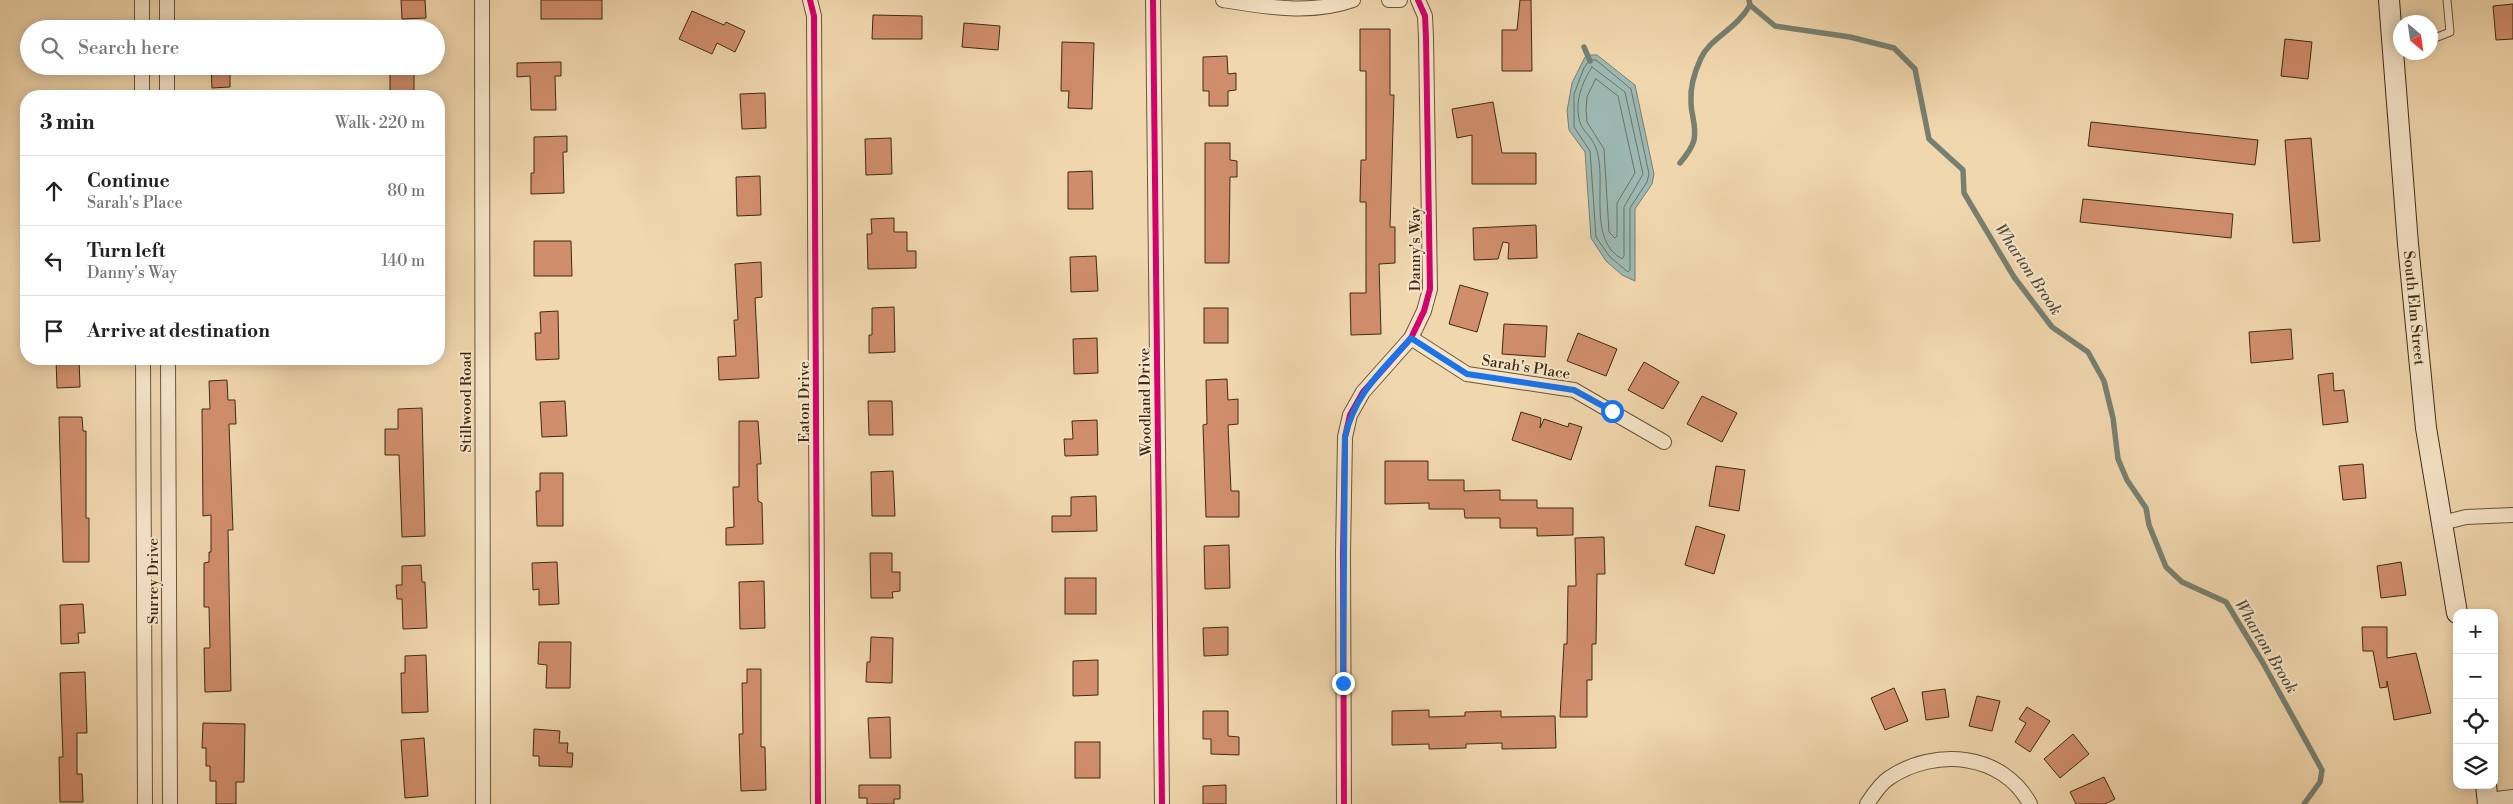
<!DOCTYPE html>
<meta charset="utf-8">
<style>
:root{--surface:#fff;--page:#f2f2f2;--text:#222;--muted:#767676;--line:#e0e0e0}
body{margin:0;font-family:"Libre Bodoni",serif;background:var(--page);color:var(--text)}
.controls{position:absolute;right:15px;bottom:15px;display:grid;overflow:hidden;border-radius:10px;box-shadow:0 2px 12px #0003}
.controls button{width:45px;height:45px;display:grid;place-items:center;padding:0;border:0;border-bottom:1px solid var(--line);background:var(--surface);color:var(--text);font:25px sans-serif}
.compass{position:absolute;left:2393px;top:15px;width:45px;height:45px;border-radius:50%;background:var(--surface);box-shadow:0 2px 12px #0003;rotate:151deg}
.stop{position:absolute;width:15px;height:15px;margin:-11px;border:4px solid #1a73e8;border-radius:50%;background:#fff}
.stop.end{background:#1a73e8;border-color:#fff;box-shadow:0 1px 5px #0008}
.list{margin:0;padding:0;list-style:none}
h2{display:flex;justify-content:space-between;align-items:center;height:65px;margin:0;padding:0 20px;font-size:21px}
h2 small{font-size:16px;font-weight:400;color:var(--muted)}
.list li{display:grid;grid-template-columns:32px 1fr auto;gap:15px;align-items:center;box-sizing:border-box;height:70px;padding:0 20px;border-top:1px solid var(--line)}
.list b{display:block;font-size:19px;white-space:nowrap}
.list p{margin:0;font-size:16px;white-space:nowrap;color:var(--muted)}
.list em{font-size:16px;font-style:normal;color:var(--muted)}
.icon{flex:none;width:28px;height:28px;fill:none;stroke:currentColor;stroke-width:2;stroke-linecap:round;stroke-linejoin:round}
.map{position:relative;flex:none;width:2513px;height:804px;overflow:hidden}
.search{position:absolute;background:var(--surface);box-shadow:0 2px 12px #0003;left:20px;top:20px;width:425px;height:55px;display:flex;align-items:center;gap:12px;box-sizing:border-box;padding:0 18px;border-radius:28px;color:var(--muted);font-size:19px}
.panel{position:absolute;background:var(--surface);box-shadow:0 2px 12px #0003;left:20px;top:90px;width:425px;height:275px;border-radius:20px}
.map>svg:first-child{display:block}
.water{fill:#9cb8b2;stroke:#768072}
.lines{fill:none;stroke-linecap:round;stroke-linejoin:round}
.shore{stroke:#6d7262;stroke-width:1}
.stream{stroke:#768072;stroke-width:5.5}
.building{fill:#d18e6d;stroke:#3e2b12}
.service-casing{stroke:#6b5639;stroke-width:9}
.minor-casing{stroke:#6b5639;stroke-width:16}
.secondary-casing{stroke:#3e2b12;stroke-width:22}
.service{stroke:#f6e5ca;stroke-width:7}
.minor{stroke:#f6e5ca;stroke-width:14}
.secondary{stroke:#f6e5ca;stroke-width:20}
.cycleway-casing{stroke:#f6e5ca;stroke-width:9}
.cycleway{stroke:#d6006c;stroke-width:6}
.route{stroke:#1a73e8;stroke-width:6}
.labels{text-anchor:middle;stroke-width:4;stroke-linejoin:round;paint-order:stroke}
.street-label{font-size:15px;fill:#3e2b12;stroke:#f6e5ca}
.water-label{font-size:16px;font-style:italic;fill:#564e3a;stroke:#f6e5ca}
</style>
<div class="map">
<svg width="2513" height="804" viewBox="0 0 2513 804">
<rect width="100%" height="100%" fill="#f1d7ae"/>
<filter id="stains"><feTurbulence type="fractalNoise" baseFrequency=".004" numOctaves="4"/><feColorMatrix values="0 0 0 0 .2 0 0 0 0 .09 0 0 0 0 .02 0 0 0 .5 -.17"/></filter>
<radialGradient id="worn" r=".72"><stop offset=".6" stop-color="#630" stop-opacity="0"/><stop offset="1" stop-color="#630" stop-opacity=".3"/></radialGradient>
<!-- water -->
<polygon class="water" points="1589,55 1597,55 1635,85 1654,174 1652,184 1635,209 1635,281 1622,275 1606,261 1591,238 1585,152 1569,130 1567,111 1572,83 1585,57"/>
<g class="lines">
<!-- shore -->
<g class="shore">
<polygon points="1590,60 1596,60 1631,89 1649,174 1647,182 1630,208 1630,270 1628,272 1610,257 1596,237 1590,151 1574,127 1574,94 1584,68"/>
<path d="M 1592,67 L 1625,92 L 1643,174 L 1624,207 L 1624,256 L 1622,259 C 1586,239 1608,180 1596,148 C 1589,131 1579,132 1578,110 C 1577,96 1584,79 1592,67 Z"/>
<polygon points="1596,79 1618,96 1635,173 1617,203 1617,236 1615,238 1609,232 1604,149 1587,122 1586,110 1587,97"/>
</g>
<!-- stream -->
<g class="stream">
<polyline points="1749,0 1750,5 1775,26 1850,37 1894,48 1915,69 1929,139 1963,170 1964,193 2014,277 2052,327 2088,352 2104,381 2113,418 2118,459 2127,480 2146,508 2149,525 2166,567 2182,582 2226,602 2263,663 2322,770 2320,782 2304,804"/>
<polyline points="1584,47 1590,61"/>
<path d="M 1680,163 C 1685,157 1692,148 1694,140 C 1697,127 1691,115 1691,102 C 1690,88 1695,71 1701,58 C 1710,38 1737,29 1750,5"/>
</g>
</g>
<!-- building -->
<g class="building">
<polygon points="401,0 425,0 426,18 402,19"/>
<rect x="541" y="0" width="61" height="19"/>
<polygon points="1520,0 1531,0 1532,71 1502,71 1502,30 1517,30"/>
<polygon points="2513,4 2513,39 2496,40 2493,6"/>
<polygon points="692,11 724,25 726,22 745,31 735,52 717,43 712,54 679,39"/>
<polygon points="873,15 922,16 922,39 872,39"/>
<polygon points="964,23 1000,26 998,50 962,47"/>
<polygon points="1360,29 1390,29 1390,95 1394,95 1390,227 1395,227 1395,263 1379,264 1381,334 1351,335 1350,293 1366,293 1366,202 1360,202 1361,160 1366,160 1366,71 1360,71"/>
<polygon points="2285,39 2312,42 2308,79 2281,76"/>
<polygon points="1062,42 1094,43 1092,109 1068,108 1069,91 1061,91"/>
<polygon points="1227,56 1228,74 1236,73 1236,90 1228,91 1228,106 1209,106 1209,91 1203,91 1203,57"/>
<polygon points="561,62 561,76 555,76 556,110 531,110 530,76 517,77 517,63"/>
<polygon points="211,66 230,66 230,87 212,88"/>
<rect x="390" y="66" width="24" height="30"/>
<polygon points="765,93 766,128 742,129 740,94"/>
<polygon points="1493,102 1502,153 1536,153 1536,184 1472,184 1472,135 1457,138 1452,109"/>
<polygon points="2091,122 2258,140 2255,165 2088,146"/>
<polygon points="567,136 567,152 563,152 564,193 531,194 531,173 534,173 534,137"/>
<polygon points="891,138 892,174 866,175 865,139"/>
<polygon points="2311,138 2320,241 2293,243 2285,140"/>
<polygon points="1205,143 1230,143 1230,160 1237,161 1237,177 1230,177 1229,263 1205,263"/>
<polygon points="1092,171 1093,209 1068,209 1068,172"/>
<polygon points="760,176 761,215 737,216 736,177"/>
<polygon points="2083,199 2233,214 2231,238 2080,222"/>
<polygon points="894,218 894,232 907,232 907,251 916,251 916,268 868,269 867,234 872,234 871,219"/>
<polygon points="1536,225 1537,258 1508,259 1509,243 1503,242 1498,259 1474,260 1473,228"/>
<polygon points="534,241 571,241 572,276 534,276"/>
<polygon points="1096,256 1098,291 1071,292 1070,257"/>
<polygon points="761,262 762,297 755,298 759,378 719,380 718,357 736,356 734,320 738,320 735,264"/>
<polygon points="1460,285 1488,293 1477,332 1449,324"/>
<polygon points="894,307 895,352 869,353 869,335 872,335 872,308"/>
<rect x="1204" y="308" width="24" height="35"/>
<polygon points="558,311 559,359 536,360 535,333 541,333 540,312"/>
<polygon points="1504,324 1547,326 1545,357 1502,354"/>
<polygon points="2291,329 2293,359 2251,363 2249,332"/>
<polygon points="1578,333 1617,349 1606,376 1567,361"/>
<polygon points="1097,338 1098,373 1074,374 1073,339"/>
<polygon points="56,359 79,359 80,387 57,388"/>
<polygon points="1644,362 1679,382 1663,409 1628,390"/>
<polygon points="2333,373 2334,391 2344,390 2348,422 2323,425 2318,375"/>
<polygon points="1227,379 1228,400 1238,399 1238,424 1228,425 1231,491 1239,491 1239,517 1206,517 1203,425 1207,424 1206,380"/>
<polygon points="227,380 228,400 235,400 236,424 229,424 233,530 228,530 231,691 205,692 204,648 210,648 209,607 204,607 204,563 209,562 209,552 211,552 211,515 203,516 202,409 210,409 209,381"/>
<polygon points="1702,396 1737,413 1722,442 1687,424"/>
<polygon points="565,401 567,436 542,437 540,402"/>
<polygon points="868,401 892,401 893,435 869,435"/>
<polygon points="422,408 425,536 402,537 399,455 385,455 385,429 398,429 398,409"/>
<polygon points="1521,412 1541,418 1540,428 1544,419 1568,427 1569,423 1582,427 1571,460 1512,440"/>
<polygon points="59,417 82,417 83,431 86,431 86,518 89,518 89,562 63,562"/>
<polygon points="1097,420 1098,455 1065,456 1064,439 1073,439 1072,421"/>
<polygon points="739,421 758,421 761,464 757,464 758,501 762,503 763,544 726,545 726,528 734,527 733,487 739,487"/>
<polygon points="1385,461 1428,461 1428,480 1464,480 1464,491 1500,490 1500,500 1537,500 1537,508 1573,508 1573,535 1537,536 1537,528 1500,528 1500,518 1465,518 1464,509 1429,509 1429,503 1385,504"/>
<polygon points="2363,464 2366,498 2343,500 2339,466"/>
<polygon points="1716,466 1745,470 1739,511 1709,506"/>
<polygon points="893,471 895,516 872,516 871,472"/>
<polygon points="540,473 563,473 563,526 537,526 536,491 540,491"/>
<polygon points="1096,496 1097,531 1052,532 1052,516 1071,516 1071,497"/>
<polygon points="1696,526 1725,535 1714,574 1685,565"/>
<polygon points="1604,537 1605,574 1597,574 1596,644 1592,644 1592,680 1587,680 1587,717 1560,717 1564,644 1567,644 1568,586 1576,586 1575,538"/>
<polygon points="1229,545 1230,588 1205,589 1204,546"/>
<polygon points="870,553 892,553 892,572 900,572 900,591 892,592 893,598 871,598"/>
<polygon points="557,562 559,604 539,605 539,589 533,590 532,563"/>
<polygon points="2401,562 2406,595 2381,598 2377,566"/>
<polygon points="421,565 422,582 425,582 427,628 403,629 402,599 397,599 396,585 402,585 402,566"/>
<rect x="1065" y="578" width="31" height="36"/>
<polygon points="764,581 765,628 740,629 739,582"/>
<polygon points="83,604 85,633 78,633 79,643 61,644 60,605"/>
<polygon points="1228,627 1228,655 1204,656 1203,628"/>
<polygon points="2362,627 2387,627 2387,658 2416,653 2431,713 2394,720 2387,681 2387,687 2380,688 2373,651 2363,651"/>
<polygon points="871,637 893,638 892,683 866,682 867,662 870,662"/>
<polygon points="539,642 571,642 570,688 546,688 547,665 538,664"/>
<polygon points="426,655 428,712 402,713 401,673 405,673 405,656"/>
<polygon points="1098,660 1098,695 1073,696 1073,661"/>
<polygon points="747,669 761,669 761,747 765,747 766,790 741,791 739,734 743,734 742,683 747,683"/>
<polygon points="85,672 87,733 77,733 77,774 82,774 83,802 60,802 59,757 63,757 60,673"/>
<polygon points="1894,688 1908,721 1885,730 1871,698"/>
<polygon points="1945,689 1949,717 1926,720 1922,692"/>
<polygon points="1977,696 2000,701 1992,731 1969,726"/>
<polygon points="2027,707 2050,721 2030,752 2015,742 2026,723 2019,719"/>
<polygon points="1429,710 1429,717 1465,716 1465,712 1501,711 1501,717 1555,716 1556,748 1502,749 1502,743 1466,744 1466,748 1429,749 1429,744 1392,745 1392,711"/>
<polygon points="1203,711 1228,711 1228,736 1239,737 1239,755 1211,754 1211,739 1203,739"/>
<polygon points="890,717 891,758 870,758 868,718"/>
<polygon points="203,723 245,724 244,782 236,782 236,804 216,804 216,781 210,781 210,766 206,766 206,748 202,748"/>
<polygon points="534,729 560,731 559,743 568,743 567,753 573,753 572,767 539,766 539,756 533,756"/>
<polygon points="2073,734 2089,754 2060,778 2044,759"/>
<polygon points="424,738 428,796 405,798 401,740"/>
<rect x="1075" y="742" width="25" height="36"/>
<polygon points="2104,777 2115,799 2105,804 2076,804 2070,792"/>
<polygon points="859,785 900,785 900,799 894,799 894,804 867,804 867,798 859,798"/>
<polygon points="1226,785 1226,804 1203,804 1203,786"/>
</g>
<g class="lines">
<!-- service casing -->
<g class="service-casing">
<polyline id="service" points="2430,40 2450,32 2447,0"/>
</g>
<!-- minor casing -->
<g class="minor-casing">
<g id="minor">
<polyline points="142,0 142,29"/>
<polyline points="167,0 167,29"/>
<polyline points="482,0 483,804"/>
<polyline points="810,0 814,16 818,804"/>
<polyline points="1153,0 1162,804"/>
<path d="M 1223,0 C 1266,7 1312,15 1353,0"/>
<polyline points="1389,0 1400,0"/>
<polyline points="142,66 142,96"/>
<polyline points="167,66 167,96"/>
<polyline points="1411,338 1467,374 1574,390 1664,442"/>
<polyline points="143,359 145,804"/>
<polyline points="168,359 170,804"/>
<polyline points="2442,523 2466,517 2513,515"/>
<polyline points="2488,800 2513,797"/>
<polyline points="1344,804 1343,553 1345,437 1350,415 1363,392 1411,338 1424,311 1430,289 1426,38 1425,16 1418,0"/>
<path d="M 1867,804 C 1873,795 1880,784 1889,778 C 1935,747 2003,753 2030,804"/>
</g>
</g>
<!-- secondary casing -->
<g class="secondary-casing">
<g id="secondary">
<path id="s1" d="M 2389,0 L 2408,244 L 2426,428 L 2457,613"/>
<polyline points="2486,785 2488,804"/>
</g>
</g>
<!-- service -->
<use href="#service" class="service"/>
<!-- minor -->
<use href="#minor" class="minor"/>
<!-- secondary -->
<use href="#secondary" class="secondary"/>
<!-- cycleway casing -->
<g class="cycleway-casing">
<g id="cycleway">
<polyline points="810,0 814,16 818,804"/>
<polyline points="1153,0 1162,804"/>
<polyline points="1344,804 1343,553 1345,437 1350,415 1363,392 1411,338 1424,311 1430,289 1426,38 1425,16 1418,0"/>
</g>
</g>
<!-- cycleway -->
<use href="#cycleway" class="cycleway"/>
</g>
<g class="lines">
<!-- route -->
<path class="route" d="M 1343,683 L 1345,437 C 1355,393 1382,371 1411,338 L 1467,374 L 1574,390 L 1612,411"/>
</g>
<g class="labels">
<!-- street labels -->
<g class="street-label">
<text transform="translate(1415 249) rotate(-90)" y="5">Danny's Way</text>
<text dy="5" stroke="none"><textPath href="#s1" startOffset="309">South Elm Street</textPath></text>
<text transform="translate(1526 367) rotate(9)" y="5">Sarah's Place</text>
<text transform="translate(466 402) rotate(-90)" y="5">Stillwood Road</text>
<text transform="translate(804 402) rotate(-90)" y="5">Eaton Drive</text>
<text transform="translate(1145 402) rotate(-91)" y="5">Woodland Drive</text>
<text transform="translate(153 581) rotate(-90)" y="5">Surrey Drive</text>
</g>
<!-- water labels -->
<g class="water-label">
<text transform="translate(2029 269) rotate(56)" y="6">Wharton Brook</text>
<text transform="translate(2267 646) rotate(59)" y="6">Wharton Brook</text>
</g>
</g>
<rect width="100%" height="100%" filter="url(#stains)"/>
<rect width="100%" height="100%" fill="url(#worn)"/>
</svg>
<div class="controls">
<button>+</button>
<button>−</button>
<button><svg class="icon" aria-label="locate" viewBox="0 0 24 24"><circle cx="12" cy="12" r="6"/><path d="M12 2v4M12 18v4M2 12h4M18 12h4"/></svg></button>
<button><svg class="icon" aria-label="layers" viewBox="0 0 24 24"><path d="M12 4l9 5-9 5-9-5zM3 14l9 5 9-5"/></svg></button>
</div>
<svg class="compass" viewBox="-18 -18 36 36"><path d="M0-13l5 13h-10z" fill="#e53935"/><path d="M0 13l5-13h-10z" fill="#767676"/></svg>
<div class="stop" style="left:1612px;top:411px"></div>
<div class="stop end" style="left:1343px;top:683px"></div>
<div class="search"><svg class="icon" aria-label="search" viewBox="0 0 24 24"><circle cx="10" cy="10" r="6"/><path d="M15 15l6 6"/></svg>Search here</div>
<section class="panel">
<h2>3 min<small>Walk · 220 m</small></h2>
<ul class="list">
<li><svg class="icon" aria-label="ahead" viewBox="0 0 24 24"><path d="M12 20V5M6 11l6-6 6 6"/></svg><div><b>Continue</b><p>Sarah's Place</p></div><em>80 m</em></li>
<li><svg class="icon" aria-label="left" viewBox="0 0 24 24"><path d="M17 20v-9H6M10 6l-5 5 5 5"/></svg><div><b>Turn left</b><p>Danny's Way</p></div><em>140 m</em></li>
<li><svg class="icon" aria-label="arrive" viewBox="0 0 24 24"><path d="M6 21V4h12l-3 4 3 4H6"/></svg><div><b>Arrive at destination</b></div></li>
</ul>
</section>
</div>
